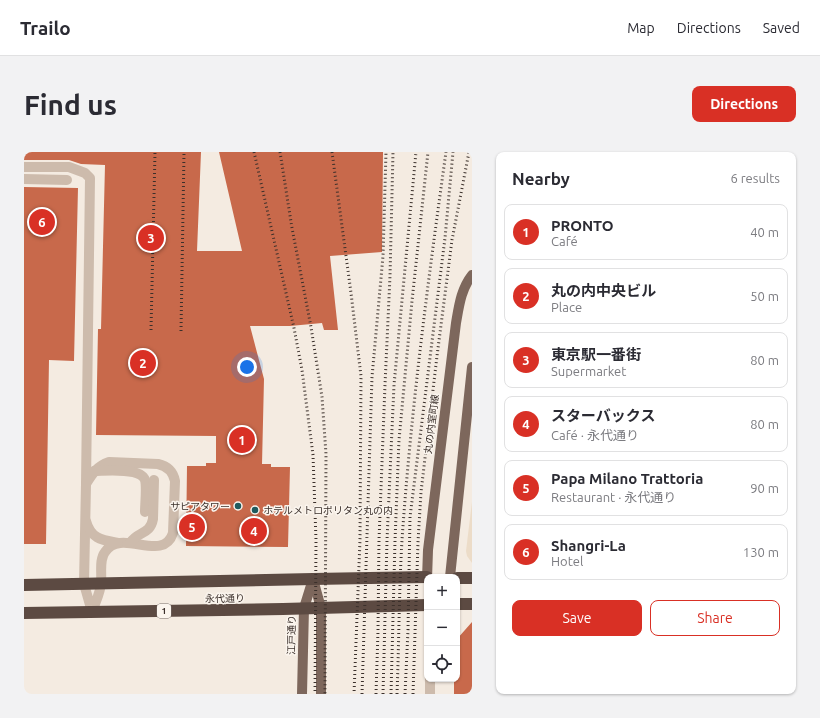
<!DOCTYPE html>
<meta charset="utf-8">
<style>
:root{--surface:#fff;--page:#f2f2f3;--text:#2b2b33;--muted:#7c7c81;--line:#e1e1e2;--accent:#d93025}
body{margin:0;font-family:Ubuntu,"Noto Sans JP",sans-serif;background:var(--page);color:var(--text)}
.controls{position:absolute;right:12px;bottom:12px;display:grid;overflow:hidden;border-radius:8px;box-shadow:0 1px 3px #0004}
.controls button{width:36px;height:36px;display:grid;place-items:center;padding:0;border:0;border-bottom:1px solid var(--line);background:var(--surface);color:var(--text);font:20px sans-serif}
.you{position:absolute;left:223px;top:215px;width:14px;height:14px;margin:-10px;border:3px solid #fff;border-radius:50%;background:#1a73e8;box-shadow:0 0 0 6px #1a73e833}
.badge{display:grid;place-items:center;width:26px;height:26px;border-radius:50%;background:var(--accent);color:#fff;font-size:13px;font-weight:700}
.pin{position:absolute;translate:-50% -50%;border:2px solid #fff;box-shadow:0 1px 4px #0006}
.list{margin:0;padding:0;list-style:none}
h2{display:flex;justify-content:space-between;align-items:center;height:52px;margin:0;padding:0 16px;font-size:17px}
h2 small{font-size:13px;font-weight:400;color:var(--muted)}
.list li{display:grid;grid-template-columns:26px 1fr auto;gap:12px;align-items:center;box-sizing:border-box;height:56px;margin:0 8px 8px;padding:0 8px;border:1px solid var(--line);border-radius:8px}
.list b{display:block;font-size:15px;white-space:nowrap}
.list p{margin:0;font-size:13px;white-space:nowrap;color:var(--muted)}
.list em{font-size:13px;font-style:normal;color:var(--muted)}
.actions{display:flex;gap:8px;padding:12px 16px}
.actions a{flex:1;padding:9px 0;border:1px solid var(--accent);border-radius:8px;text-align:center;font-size:14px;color:var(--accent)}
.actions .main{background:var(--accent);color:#fff}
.icon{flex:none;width:22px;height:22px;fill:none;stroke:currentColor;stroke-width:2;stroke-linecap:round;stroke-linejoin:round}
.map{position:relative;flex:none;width:448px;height:542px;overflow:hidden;border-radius:8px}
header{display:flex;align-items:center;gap:24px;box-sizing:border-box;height:56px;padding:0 20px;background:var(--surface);border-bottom:1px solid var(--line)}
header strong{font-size:19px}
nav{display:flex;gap:22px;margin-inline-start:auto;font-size:14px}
.intro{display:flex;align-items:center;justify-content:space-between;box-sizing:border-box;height:96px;padding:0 24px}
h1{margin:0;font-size:28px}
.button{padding:10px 18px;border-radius:8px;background:var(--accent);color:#fff;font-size:14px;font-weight:700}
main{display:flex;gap:24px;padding:0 24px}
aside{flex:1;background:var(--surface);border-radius:8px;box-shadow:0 1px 3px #0004}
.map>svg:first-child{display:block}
.plaza{fill:#ecdcc8}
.building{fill:#c8694b}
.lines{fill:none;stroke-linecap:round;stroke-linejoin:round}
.minor{stroke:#cdbbac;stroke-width:10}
.major{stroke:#7d675c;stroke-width:10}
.highway{stroke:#5c4a42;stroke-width:12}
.rail{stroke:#3b302b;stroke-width:3;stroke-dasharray:1 3;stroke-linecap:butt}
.poi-dot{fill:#1f5a5e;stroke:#fbf5ee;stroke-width:1.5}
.labels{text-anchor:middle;stroke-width:3;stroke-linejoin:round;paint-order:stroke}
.shield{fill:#fbf5ee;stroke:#756b66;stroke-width:1}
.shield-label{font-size:9px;font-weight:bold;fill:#3b302b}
.street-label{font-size:10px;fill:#3b302b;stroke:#fbf5ee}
.poi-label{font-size:10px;fill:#3b302b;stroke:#fbf5ee;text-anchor:end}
</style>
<header>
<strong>Trailo</strong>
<nav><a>Map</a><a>Directions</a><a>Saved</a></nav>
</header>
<div class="intro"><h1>Find us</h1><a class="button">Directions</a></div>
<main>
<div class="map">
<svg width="448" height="542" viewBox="0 0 448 542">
<rect width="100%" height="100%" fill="#f4ebe1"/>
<!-- plaza -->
<polygon class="plaza" points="448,350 448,411 443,404 442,399"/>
<!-- building -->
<g class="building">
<polygon points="0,0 177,0 173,99 218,99 195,0 359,0 358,100 306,104 314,178 300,178 298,171 266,174 226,174 240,227 238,312 247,312 247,315 266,315 264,395 162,394 163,314 182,314 182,311 192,311 192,284 72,283 74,177 77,177 81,13 57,12 45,8 0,8"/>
<polygon points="0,35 54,36 50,209 25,208 22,392 0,392"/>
<polygon points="448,470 448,542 430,542 430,527 433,527 433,487"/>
</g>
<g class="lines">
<!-- minor -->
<g class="minor">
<polyline points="0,15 45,15 61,21 66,26 62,332"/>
<polyline points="0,27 43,28"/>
<path d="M 85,310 L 134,312 C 143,314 149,319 151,329 L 149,381 C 139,412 97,375 81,400 C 75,408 78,420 77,430 C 77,440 71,451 68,460 L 60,432 L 62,332 C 68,322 73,314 85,310 Z"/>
<path d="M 70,319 C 82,319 116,315 121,328 C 123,335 121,352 121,360"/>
<path d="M 62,369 C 67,387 78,388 94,391"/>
<path d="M 106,391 C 114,379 126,383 129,367 L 130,328"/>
<polyline points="406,542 406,527"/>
</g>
<!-- major -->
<g class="major">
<polyline points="426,425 448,215"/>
<polyline points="289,427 297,456 297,542"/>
<path d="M 403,427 L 404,398 L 432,171 C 435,154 437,137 448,123"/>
<polyline points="278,542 280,456 289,427"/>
</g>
<!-- highway -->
<g class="highway">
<polyline points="433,426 448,426"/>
<polyline points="0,433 289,427 403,425"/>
<polyline points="433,452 448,452"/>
<polyline points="0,461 259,457 403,453"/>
</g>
<!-- rail -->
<g class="rail">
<polyline points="230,0 270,176 278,218 289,303 292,388 291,542"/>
<polyline points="256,0 268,76 287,175 298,245 302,302 301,542"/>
<polyline points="308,0 327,141 337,224 336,388 330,542"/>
<polyline points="127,178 131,0"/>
<polyline points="157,179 160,0"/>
<polyline points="338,542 348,225 359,104 362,0"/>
<polyline points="352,542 354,479 355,388 361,233 366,124 369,0"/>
<polyline points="359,542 363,388 370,233 392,0"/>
<polyline points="367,542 371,389 375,288 388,149 404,0"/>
<path d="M 373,542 C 375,491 375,439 378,388 C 387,258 404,129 422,0"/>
<polyline points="381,542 384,478 386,365 421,86 429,0"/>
<polyline points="389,542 394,390 397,340 413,204 428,88 445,0"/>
</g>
</g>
<!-- markers -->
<g class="poi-dot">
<circle cx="214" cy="354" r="4"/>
<circle cx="231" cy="358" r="4"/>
</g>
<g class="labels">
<!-- shield labels -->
<rect class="shield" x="133" y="452" width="14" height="14" rx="3"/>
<g class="shield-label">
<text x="140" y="462">1</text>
</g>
<!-- street labels -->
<g class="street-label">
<text transform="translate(407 272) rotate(-83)" y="4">丸の内室町線</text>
<text transform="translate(201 446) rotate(-1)" y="4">永代通り</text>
<text transform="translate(267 483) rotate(-89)" y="4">江戸通り</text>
</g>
<!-- poi labels -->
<g class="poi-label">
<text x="206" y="358">サピアタワー</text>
<text x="239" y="362" text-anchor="start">ホテルメトロポリタン丸の内</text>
</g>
</g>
</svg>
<div class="controls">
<button>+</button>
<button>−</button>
<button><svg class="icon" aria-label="locate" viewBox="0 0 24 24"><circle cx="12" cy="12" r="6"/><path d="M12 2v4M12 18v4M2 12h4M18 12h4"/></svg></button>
</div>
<div class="you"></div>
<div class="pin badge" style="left:218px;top:288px">1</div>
<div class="pin badge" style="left:119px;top:211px">2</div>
<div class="pin badge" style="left:127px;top:86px">3</div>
<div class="pin badge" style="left:230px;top:379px">4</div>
<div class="pin badge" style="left:168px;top:375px">5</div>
<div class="pin badge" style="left:18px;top:70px">6</div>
</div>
<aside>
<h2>Nearby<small>6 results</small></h2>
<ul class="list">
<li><span class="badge">1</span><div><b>PRONTO</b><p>Café</p></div><em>40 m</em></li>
<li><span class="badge">2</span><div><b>丸の内中央ビル</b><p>Place</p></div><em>50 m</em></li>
<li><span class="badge">3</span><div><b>東京駅一番街</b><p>Supermarket</p></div><em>80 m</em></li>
<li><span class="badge">4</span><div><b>スターバックス</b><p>Café · 永代通り</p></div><em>80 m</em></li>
<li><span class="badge">5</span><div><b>Papa Milano Trattoria</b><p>Restaurant · 永代通り</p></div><em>90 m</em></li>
<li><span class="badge">6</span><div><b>Shangri-La</b><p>Hotel</p></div><em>130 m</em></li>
</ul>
<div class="actions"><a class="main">Save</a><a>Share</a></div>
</aside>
</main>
